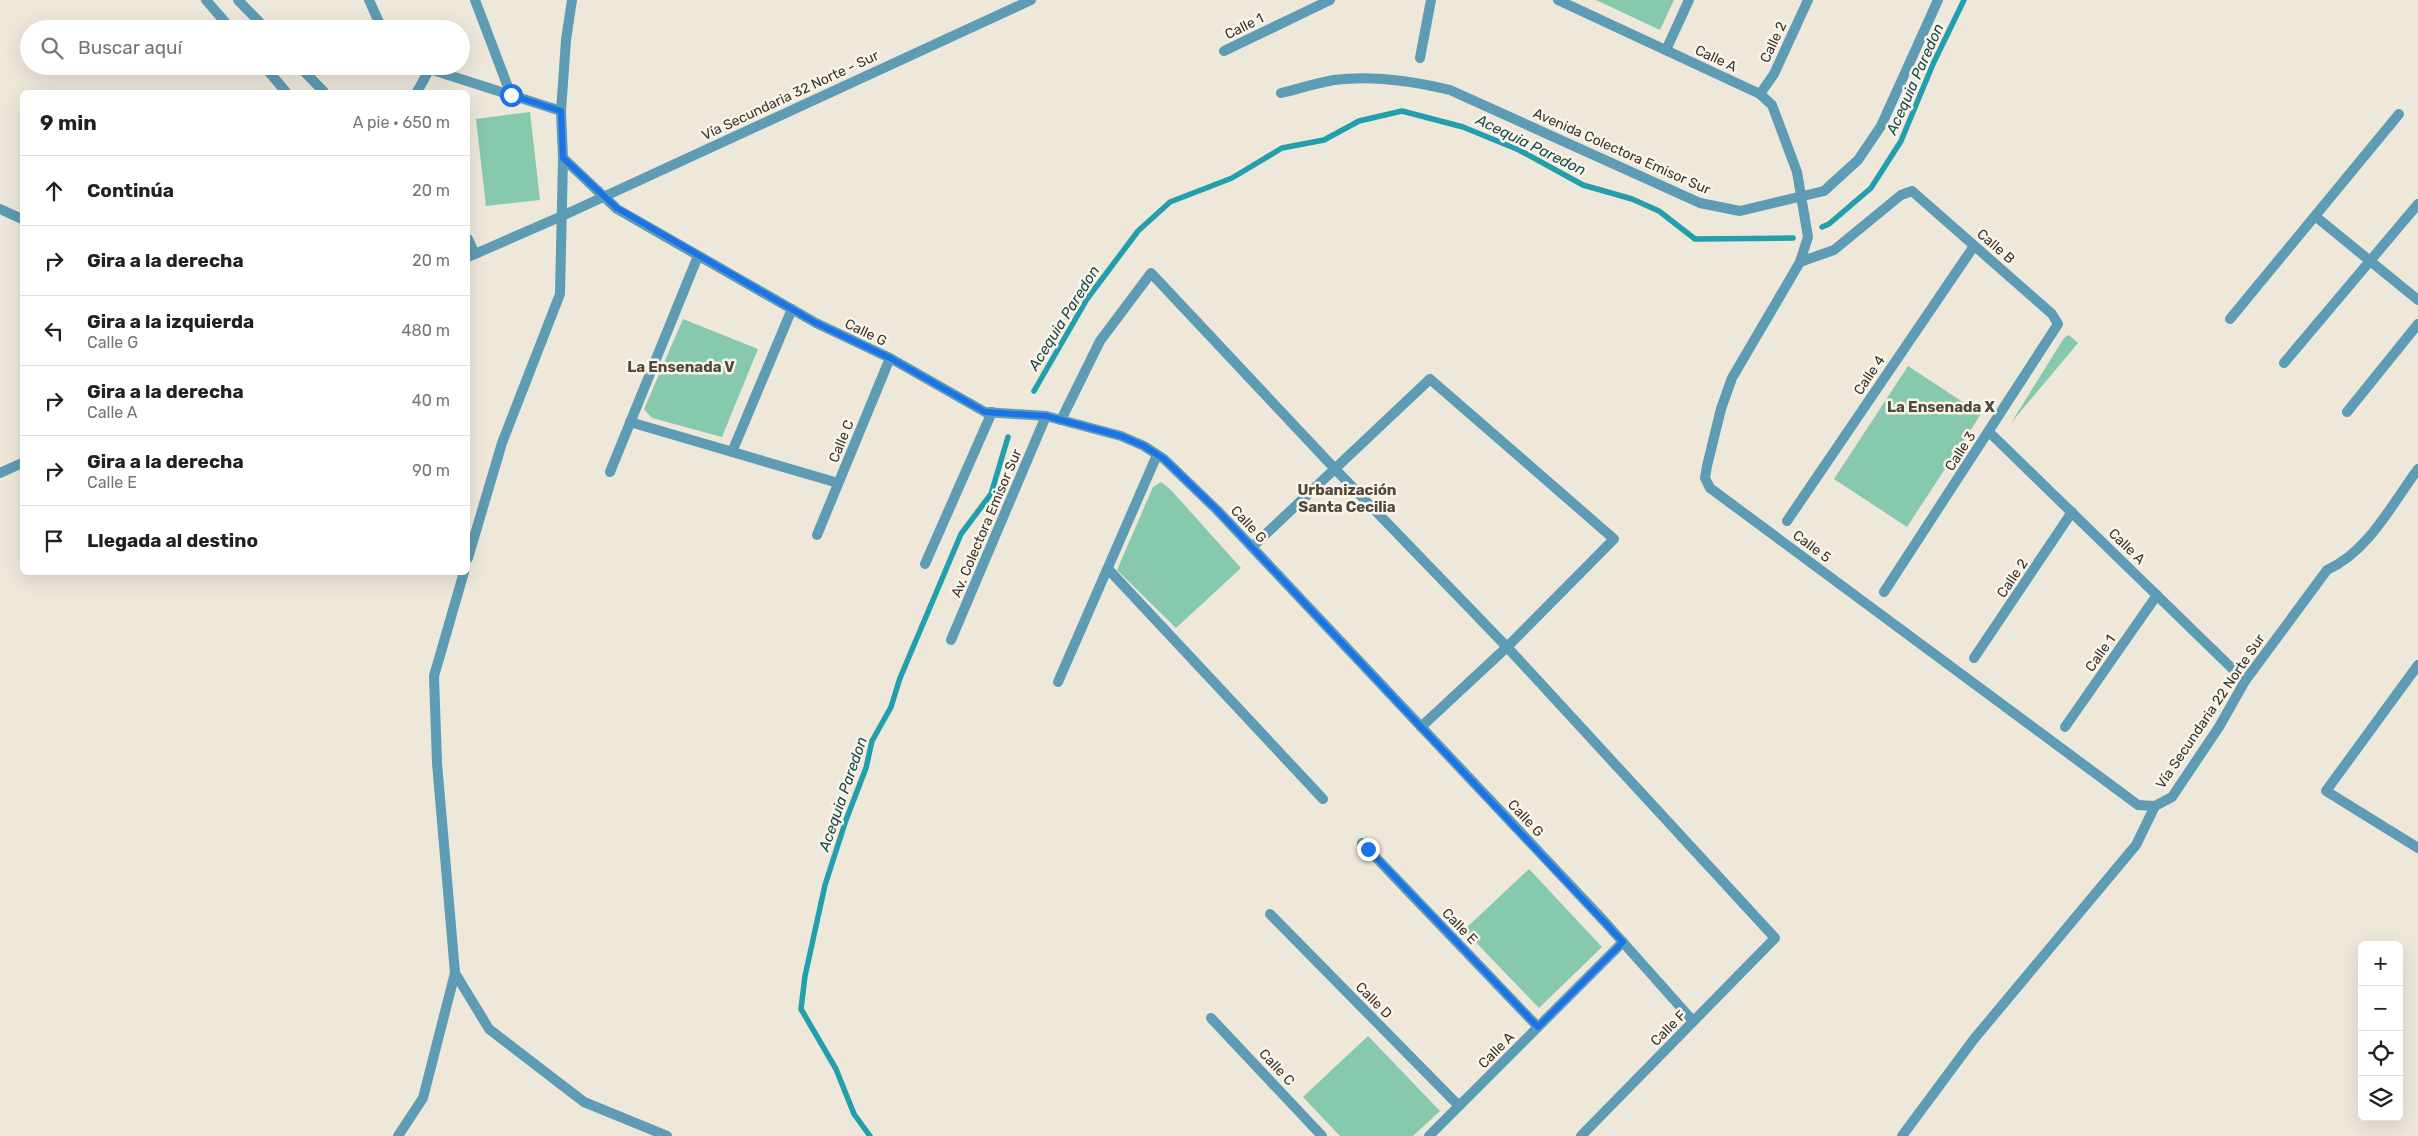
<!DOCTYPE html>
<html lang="es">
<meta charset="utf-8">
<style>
:root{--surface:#fff;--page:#f6f6f6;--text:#202124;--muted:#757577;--line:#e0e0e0}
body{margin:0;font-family:Rubik,sans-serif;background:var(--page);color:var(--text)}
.controls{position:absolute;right:15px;bottom:15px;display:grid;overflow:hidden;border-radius:8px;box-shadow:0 5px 20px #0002}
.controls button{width:45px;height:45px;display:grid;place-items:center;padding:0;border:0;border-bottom:1px solid var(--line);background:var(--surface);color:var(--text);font:25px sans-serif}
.stop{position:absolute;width:15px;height:15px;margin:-11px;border:4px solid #1a73e8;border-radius:50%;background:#fff}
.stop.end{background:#1a73e8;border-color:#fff;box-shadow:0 1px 5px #0008}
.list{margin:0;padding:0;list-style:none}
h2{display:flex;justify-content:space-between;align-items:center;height:65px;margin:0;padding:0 20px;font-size:21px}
h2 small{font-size:16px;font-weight:400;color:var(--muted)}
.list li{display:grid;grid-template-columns:32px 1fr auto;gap:15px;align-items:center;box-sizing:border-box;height:70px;padding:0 20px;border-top:1px solid var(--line)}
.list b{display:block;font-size:19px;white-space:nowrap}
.list p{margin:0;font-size:16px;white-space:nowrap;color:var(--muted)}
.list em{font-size:16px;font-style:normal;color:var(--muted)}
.icon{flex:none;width:28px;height:28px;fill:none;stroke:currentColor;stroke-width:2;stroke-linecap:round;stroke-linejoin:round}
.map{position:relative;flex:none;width:2418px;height:1136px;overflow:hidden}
.search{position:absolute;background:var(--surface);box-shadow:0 5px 20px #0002;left:20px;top:20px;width:450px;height:55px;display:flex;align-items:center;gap:12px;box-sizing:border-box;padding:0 18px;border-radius:28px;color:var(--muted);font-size:19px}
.panel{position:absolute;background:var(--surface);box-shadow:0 5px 20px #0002;left:20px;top:90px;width:450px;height:485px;border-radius:8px}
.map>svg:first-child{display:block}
.green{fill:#87c9ac}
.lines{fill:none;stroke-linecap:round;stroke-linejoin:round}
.stream{stroke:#229eac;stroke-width:5.5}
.pedestrian{stroke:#5e9bb4;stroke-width:10}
.minor{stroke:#5e9bb4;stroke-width:10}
.tertiary{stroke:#5e9bb4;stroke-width:10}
.route{stroke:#1a73e8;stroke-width:6}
.labels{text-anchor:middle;stroke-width:5;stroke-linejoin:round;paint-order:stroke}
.street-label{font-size:14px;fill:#373530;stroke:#faf5e8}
.water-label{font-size:15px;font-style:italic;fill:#184a50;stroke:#faf5e8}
.neighbourhood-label{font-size:15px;font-weight:bold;fill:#4d493e;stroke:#faf5e8}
</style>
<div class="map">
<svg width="2418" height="1136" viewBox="0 0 2418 1136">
<rect width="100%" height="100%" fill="#ede8da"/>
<!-- green -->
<g class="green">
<polygon points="1596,0 1674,0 1660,30"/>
<polygon points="530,112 540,200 486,206 476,119"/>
<polygon points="683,319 758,349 722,437 652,418 644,409"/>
<polygon points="2069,335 2078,343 2011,423 2064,338"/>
<polygon points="1908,366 1981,414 1907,527 1834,479"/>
<polygon points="1161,482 1170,489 1241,568 1176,628 1117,570 1153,487"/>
<polygon points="1529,869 1602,947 1539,1008 1464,930"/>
<polygon points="1368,1036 1440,1111 1413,1136 1340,1136 1303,1097"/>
</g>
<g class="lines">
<!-- stream -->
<g class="stream">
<polyline points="1822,227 1829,224 1871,188 1901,141 1933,64 1964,0"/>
<polyline points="1034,391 1087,299 1138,231 1170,202 1232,178 1282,148 1324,140 1359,121 1402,111 1463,127 1519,150 1583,185 1632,199 1659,211 1695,239 1793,238"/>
<polyline points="870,1136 854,1114 836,1069 801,1009 805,976 825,885 846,820 866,768 872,741 891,707 900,678 961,534 991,494 1008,437"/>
</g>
<!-- pedestrian -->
<polyline class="pedestrian" points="1420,58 1431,0"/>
<!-- minor -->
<g class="minor">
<polyline points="206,0 231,29"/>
<polyline points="238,0 266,29"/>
<polyline points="369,0 382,29"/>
<polyline points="475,0 511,95"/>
<polyline points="1558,0 1760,94 1772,105 1797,172 1808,237 1800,262 1732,378 1721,409 1707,466 1705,478 1710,488 2138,805 2155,806"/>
<polyline points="1666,50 1689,0"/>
<polyline points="1224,51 1330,0"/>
<polyline points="264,66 286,92"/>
<polyline points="299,66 324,92"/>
<polyline points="420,66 561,111"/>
<polyline points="417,92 429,70"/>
<path d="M 1281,93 C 1298,89 1316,83 1334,80 C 1372,75 1413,81 1450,90 L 1700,203 L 1740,211 L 1824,191 L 1858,160 L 1881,126 L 1938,0"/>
<polyline points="1760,94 1774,74 1808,0"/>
<polyline points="563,158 617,209 816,323 890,358 985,412 1046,416 1121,436 1144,446 1164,459 1217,510 1604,921 1693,1021"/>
<polyline points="0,209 22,219"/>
<polyline points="2315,216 2418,300"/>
<polyline points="468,239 475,254"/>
<polyline points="1800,262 1834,250 1901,195 1912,191 2052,314 2058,324 1884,592"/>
<polyline points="2230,319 2399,114"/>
<polyline points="2284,363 2418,204"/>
<polyline points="2347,412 2418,324"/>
<polyline points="1061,420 1100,341 1151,273 1335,469 1507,647 1775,938 1581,1136"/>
<polyline points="630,422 838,483"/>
<polyline points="1989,432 2245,681"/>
<polyline points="732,452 792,309"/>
<polyline points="610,472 698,256"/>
<polyline points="1787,521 1974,246"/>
<polyline points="817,535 890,358"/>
<polyline points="1252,547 1430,379 1614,539 1507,647 1421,727"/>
<polyline points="925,564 992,412"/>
<polyline points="1108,569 1323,799"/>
<polyline points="951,640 1046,416"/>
<polyline points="1974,658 2072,512"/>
<polyline points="2418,665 2326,791 2418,848"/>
<polyline points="1058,682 1157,455"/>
<polyline points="2065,727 2157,595"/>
<polyline points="1362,843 1538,1027"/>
<polyline points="1270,914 1459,1106"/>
<polyline points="1211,1018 1322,1136"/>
<polyline points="1429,1136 1623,942"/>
</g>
<!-- tertiary -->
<g class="tertiary">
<polyline points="468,257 562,216 1031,0"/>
<polyline points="0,473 22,463"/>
<polyline points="468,558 502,443 560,294 563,158 561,111 566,40 572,0"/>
<polyline points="455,973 489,1029 584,1102 667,1136"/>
<polyline points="398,1136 423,1098 455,973 437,763 434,676 464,572"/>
<path d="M 1902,1136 L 1974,1039 L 2136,845 L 2155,806 L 2172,797 L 2219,727 L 2245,681 L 2327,570 C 2368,552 2392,504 2418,469"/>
</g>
</g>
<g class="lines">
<!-- route -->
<polyline class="route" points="511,95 561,111 563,158 617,208 816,323 890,358 985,412 1046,416 1121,436 1144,446 1164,459 1217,510 1623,942 1538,1027 1368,849"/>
</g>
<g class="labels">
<!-- street labels -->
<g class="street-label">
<text transform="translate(1244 26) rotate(-26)" y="5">Calle 1</text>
<text transform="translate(1773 42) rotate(-65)" y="5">Calle 2</text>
<text transform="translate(1716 58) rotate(25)" y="5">Calle A</text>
<text transform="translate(790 95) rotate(-25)" y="5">Vía Secundaria 32 Norte - Sur</text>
<text transform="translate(1622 151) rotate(24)" y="5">Avenida Colectora Emisor Sur</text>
<text transform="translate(1996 246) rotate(41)" y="5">Calle B</text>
<text transform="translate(866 332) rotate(26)" y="5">Calle G</text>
<text transform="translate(1869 375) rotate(-56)" y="5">Calle 4</text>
<text transform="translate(841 441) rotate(-68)" y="5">Calle C</text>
<text transform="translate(1960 451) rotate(-57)" y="5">Calle 3</text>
<text transform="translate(986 523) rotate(-67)" y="5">Av. Colectora Emisor Sur</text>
<text transform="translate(1249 524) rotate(47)" y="5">Calle G</text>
<text transform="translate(1812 546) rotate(37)" y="5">Calle 5</text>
<text transform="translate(2127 546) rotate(44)" y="5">Calle A</text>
<text transform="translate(2012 578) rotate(-56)" y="5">Calle 2</text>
<text transform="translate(2100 653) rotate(-55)" y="5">Calle 1</text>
<text transform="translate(2210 711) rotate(-56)" y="5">Vía Secundaria 22 Norte Sur</text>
<text transform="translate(1526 818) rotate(47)" y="5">Calle G</text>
<text transform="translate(1460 926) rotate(46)" y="5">Calle E</text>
<text transform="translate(1374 1000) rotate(45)" y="5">Calle D</text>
<text transform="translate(1668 1028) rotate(-45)" y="5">Calle F</text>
<text transform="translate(1496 1050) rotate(-45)" y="5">Calle A</text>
<text transform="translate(1277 1067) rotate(47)" y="5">Calle C</text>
</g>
<!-- water labels -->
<g class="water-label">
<text transform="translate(1915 79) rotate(-66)" y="5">Acequia Paredon</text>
<text transform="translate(1531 145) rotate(26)" y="5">Acequia Paredon</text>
<text transform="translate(1064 318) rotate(-58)" y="5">Acequia Paredon</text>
<text transform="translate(843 794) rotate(-71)" y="5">Acequia Paredon</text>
</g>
<!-- neighbourhood labels -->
<g class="neighbourhood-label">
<text x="681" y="372">La Ensenada V</text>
<text x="1941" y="412">La Ensenada X</text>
<text x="1347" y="495">Urbanización<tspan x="1347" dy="17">Santa Cecilia</tspan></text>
</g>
</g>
</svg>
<div class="controls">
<button>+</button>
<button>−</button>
<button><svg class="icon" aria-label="locate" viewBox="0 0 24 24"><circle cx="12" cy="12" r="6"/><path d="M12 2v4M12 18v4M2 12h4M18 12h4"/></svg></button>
<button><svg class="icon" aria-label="layers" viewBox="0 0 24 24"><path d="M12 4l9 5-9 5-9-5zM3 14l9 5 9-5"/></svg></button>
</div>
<div class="stop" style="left:511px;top:95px"></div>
<div class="stop end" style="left:1368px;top:849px"></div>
<div class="search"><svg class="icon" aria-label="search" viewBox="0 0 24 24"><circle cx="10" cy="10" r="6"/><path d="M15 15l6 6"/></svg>Buscar aquí</div>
<section class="panel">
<h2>9 min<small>A pie · 650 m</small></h2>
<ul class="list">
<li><svg class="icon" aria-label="ahead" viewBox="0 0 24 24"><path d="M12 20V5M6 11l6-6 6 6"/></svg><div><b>Continúa</b></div><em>20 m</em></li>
<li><svg class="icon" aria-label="right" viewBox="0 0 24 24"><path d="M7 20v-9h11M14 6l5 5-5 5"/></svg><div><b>Gira a la derecha</b></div><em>20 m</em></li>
<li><svg class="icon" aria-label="left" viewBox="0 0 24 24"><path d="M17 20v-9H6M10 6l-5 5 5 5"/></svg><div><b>Gira a la izquierda</b><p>Calle G</p></div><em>480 m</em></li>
<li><svg class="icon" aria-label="right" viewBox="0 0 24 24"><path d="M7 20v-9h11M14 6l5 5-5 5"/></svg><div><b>Gira a la derecha</b><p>Calle A</p></div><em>40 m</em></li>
<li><svg class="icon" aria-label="right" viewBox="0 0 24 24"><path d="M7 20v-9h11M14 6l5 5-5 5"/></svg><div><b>Gira a la derecha</b><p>Calle E</p></div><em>90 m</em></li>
<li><svg class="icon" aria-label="arrive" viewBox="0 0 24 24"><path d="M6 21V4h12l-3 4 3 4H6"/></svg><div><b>Llegada al destino</b></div></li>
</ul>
</section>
</div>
